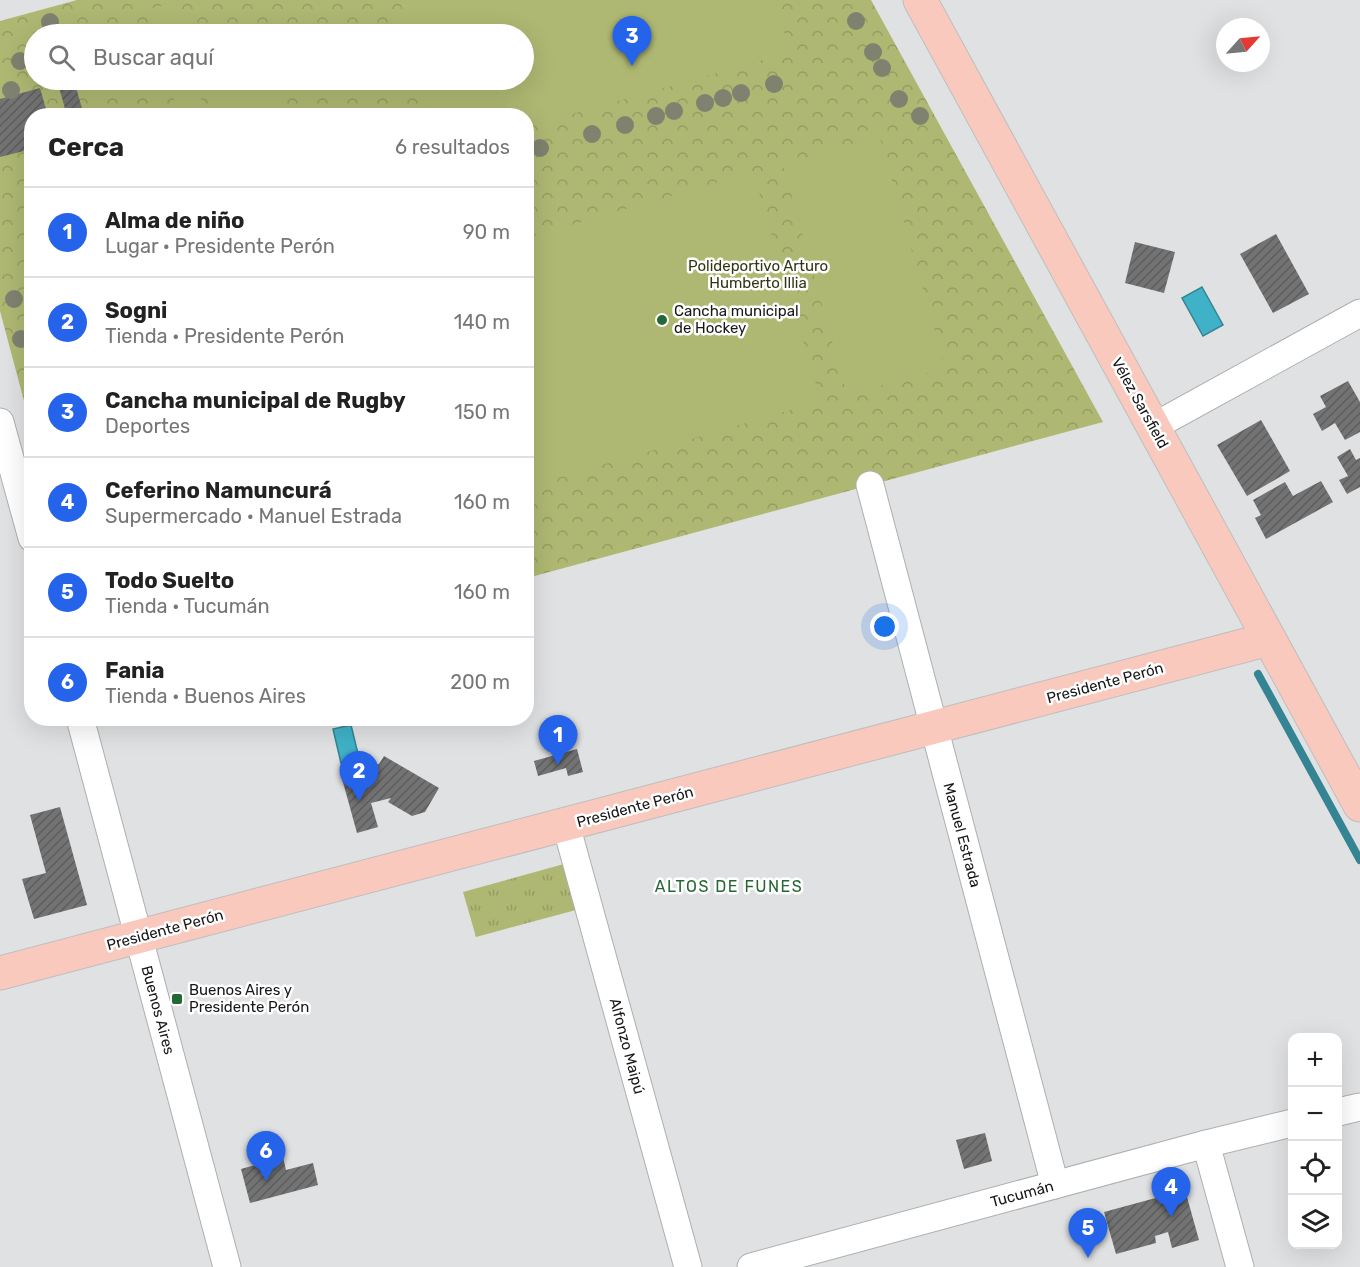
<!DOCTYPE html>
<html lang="es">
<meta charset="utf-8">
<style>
:root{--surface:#fff;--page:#f6f6f6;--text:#222;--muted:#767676;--line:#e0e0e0;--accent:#2563eb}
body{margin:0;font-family:Rubik,sans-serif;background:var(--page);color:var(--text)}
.controls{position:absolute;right:18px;bottom:18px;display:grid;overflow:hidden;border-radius:12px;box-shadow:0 6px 24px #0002}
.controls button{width:54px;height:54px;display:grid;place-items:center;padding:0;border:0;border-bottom:2px solid var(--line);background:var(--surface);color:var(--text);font:30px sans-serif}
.compass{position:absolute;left:1216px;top:18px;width:54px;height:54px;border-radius:50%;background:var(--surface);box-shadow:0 6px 24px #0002;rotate:63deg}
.you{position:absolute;left:885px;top:627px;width:21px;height:21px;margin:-15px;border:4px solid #fff;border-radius:50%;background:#1a73e8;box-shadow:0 0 0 9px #1a73e833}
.badge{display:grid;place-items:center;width:39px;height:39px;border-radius:50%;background:var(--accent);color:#fff;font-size:20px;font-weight:700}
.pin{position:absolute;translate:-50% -50px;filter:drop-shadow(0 2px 3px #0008)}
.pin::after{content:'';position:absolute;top:32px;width:21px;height:18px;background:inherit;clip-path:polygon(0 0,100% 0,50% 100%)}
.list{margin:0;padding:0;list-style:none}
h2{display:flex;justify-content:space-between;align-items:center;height:78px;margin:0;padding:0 24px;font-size:26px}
h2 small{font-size:20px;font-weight:400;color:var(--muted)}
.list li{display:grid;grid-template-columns:39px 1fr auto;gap:18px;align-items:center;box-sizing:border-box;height:90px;padding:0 24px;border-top:2px solid var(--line)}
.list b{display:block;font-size:22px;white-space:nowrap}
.list p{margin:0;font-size:20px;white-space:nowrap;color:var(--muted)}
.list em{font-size:20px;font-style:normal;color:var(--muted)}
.icon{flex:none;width:33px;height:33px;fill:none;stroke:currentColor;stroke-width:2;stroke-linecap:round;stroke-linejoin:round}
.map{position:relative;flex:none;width:1360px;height:1267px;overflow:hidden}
.search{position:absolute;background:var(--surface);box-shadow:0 6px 24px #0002;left:24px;top:24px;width:510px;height:66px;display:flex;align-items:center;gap:15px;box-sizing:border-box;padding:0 21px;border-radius:33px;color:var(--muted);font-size:22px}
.panel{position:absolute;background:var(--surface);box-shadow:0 6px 24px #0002;left:24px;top:108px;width:510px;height:618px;border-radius:24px}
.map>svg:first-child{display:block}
.grass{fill:url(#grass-tufts)}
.park{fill:url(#park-crowns);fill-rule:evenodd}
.pitch{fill:#aeb872}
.water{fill:#40b2c8;stroke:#348493;stroke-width:1.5}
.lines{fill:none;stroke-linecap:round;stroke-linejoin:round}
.stream{stroke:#348493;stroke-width:8}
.building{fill:url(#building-hatch)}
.minor-casing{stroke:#aeafaf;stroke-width:29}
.major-casing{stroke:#bebebe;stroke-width:35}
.minor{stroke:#fff;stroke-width:27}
.major{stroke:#fac9be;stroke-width:33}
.tree{fill:#808270}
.poi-dot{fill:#236934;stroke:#fff;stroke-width:2}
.labels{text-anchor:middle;stroke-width:5;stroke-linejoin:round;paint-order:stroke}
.park-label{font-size:15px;fill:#313512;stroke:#fff}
.poi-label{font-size:15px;fill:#171718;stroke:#fff;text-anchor:start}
.street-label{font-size:15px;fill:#171718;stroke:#fff}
.neighbourhood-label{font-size:16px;letter-spacing:1.5px;fill:#276535;stroke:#fff}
</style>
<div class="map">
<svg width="1360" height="1267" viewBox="0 0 1360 1267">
<defs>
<pattern id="grass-tufts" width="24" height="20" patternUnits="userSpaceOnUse" patternTransform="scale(1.5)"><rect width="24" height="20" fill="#aeb872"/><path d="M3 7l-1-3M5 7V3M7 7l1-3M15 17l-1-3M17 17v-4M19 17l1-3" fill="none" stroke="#959d62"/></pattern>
<pattern id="park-crowns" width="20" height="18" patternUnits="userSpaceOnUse" patternTransform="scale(1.5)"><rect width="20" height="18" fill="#aeb872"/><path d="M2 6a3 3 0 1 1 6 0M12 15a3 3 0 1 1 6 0" fill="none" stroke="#959d62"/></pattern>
<pattern id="building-hatch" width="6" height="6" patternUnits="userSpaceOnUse" patternTransform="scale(1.5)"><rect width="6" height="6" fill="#747373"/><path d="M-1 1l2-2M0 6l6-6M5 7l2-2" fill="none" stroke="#5e5d5d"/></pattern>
</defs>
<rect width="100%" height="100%" fill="#e0e1e2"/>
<!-- grass -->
<polygon class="grass" points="564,864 576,910 476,937 463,892"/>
<!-- park -->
<path class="park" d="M 77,0 L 871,0 L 1103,422 L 527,578 L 526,116 L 32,116 L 31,427 L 0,311 L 0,21 ZM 34,34 L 524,34 L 524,80 L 34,80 Z"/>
<!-- pitch -->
<g class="pitch">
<polygon points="400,0 775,0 790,52 527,127 526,116 433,115 422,80 524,80 524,34 409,34"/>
<polygon points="175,2 183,34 156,34 149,9"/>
<polygon points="254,18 259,34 200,34 200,33"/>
<polygon points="169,80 196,80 203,105 177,112"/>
<polygon points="213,80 271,80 281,115 223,115"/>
<polygon points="880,138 945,368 847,395 783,164"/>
<polygon points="753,172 821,401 527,487 527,238"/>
</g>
<!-- water -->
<g class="water">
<polygon points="1202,287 1223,325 1203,336 1182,298"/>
<polygon points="351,725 359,758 341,763 333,729"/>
</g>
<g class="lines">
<!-- stream -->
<polyline class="stream" points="1258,674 1360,860"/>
</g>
<!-- building -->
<g class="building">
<polygon points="57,80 74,80 84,116 67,116"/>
<polygon points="40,88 48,116 32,116 32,149 0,157 0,99"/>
<polygon points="1276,234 1309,294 1273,313 1240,254"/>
<polygon points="1135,242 1175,252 1164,293 1125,283"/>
<polygon points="1348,381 1360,402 1360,432 1345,440 1335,423 1322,431 1313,414 1326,407 1320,396"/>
<polygon points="1261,420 1290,471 1247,496 1217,445"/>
<polygon points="1350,449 1356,460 1360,458 1360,487 1347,494 1339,480 1348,476 1337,457"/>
<polygon points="1321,481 1333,502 1266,539 1255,518 1261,515 1253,500 1285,482 1293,496"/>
<polygon points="577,749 583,772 568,776 566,768 538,776 534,761"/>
<polygon points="384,756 439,788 425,812 412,816 388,802 391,798 371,803 378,827 357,833 341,775 379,764"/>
<polygon points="60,807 87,905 34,919 22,879 46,873 30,815"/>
<polygon points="985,1133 992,1161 964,1169 956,1140"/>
<polygon points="283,1157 286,1170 313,1163 318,1185 250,1203 241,1169"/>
<polygon points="1185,1190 1199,1240 1172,1248 1168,1232 1155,1236 1156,1243 1116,1254 1104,1212"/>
</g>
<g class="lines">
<!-- minor casing -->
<g class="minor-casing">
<g id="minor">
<polyline points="0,422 32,538"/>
<polyline points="1153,427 1360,313"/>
<polyline points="870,485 1055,1185"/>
<polyline points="80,718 227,1267"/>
<polyline points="566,825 688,1267"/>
<polyline points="1338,1112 1360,1107"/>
<polyline points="1206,1144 1240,1267"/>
<polyline points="751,1267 1206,1144 1292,1123"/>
</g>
</g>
<!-- major casing -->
<g class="major-casing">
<g id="major">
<polyline points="920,0 1360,805"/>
<polyline points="0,973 1269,639"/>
</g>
</g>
<!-- minor -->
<use href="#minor" class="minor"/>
<!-- major -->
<use href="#major" class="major"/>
</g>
<!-- trees -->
<g class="tree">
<circle cx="856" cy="21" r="9"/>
<circle cx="50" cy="22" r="9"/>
<circle cx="873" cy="52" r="9"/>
<circle cx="20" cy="61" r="9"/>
<circle cx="882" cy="68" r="9"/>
<circle cx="774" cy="84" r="9"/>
<circle cx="11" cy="90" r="9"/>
<circle cx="741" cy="93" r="9"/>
<circle cx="723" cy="98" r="9"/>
<circle cx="899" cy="99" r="9"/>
<circle cx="705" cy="103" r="9"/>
<circle cx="674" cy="111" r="9"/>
<circle cx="656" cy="116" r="9"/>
<circle cx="920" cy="116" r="9"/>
<circle cx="625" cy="125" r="9"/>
<circle cx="592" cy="134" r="9"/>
<circle cx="540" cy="148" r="9"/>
<circle cx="14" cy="299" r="9"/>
<circle cx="21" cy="339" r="9"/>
</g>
<!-- markers -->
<g class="poi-dot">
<circle cx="662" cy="320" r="6"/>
<rect x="171" y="993" width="12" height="12" rx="3"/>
</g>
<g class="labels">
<!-- park labels -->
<g class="park-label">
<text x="758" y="271">Polideportivo Arturo<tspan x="758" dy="17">Humberto Illia</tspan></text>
</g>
<!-- poi labels -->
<g class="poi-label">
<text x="674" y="316">Cancha municipal<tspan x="674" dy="17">de Hockey</tspan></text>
<text x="189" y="995">Buenos Aires y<tspan x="189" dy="17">Presidente Perón</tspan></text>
</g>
<!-- street labels -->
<g class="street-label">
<text transform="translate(1140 403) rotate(61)" y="5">Vélez Sarsfield</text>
<text transform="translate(1105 683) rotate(-15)" y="5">Presidente Perón</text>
<text transform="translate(635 807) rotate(-15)" y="5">Presidente Perón</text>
<text transform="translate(962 835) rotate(75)" y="5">Manuel Estrada</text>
<text transform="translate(165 930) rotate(-15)" y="5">Presidente Perón</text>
<text transform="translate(158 1010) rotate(75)" y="5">Buenos Aires</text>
<text transform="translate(627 1046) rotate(75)" y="5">Alfonzo Maipú</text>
<text transform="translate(1022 1194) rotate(-15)" y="5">Tucumán</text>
</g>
<!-- neighbourhood labels -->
<g class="neighbourhood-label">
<text x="729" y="892">ALTOS DE FUNES</text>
</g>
</g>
</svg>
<div class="controls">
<button>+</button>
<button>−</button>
<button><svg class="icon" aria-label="locate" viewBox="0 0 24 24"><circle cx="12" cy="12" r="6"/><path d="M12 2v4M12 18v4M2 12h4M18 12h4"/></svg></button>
<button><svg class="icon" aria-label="layers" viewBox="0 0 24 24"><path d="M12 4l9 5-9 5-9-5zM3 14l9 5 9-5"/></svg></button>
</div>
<svg class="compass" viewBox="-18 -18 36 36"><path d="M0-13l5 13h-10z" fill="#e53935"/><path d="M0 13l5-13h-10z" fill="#767676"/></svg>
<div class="you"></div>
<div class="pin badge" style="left:558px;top:765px">1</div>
<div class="pin badge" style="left:359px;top:801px">2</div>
<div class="pin badge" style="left:632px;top:66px">3</div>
<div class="pin badge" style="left:1171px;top:1217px">4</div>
<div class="pin badge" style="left:1088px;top:1258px">5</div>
<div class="pin badge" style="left:266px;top:1181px">6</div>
<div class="search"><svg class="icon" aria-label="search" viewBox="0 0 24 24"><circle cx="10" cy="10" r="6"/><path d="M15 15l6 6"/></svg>Buscar aquí</div>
<section class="panel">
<h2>Cerca<small>6 resultados</small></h2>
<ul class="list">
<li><span class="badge">1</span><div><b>Alma de niño</b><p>Lugar · Presidente Perón</p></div><em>90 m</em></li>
<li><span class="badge">2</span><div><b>Sogni</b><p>Tienda · Presidente Perón</p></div><em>140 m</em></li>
<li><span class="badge">3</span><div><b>Cancha municipal de Rugby</b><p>Deportes</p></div><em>150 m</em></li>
<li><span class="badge">4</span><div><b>Ceferino Namuncurá</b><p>Supermercado · Manuel Estrada</p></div><em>160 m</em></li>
<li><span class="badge">5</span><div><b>Todo Suelto</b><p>Tienda · Tucumán</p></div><em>160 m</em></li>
<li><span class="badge">6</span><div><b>Fania</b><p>Tienda · Buenos Aires</p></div><em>200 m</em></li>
</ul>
</section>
</div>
